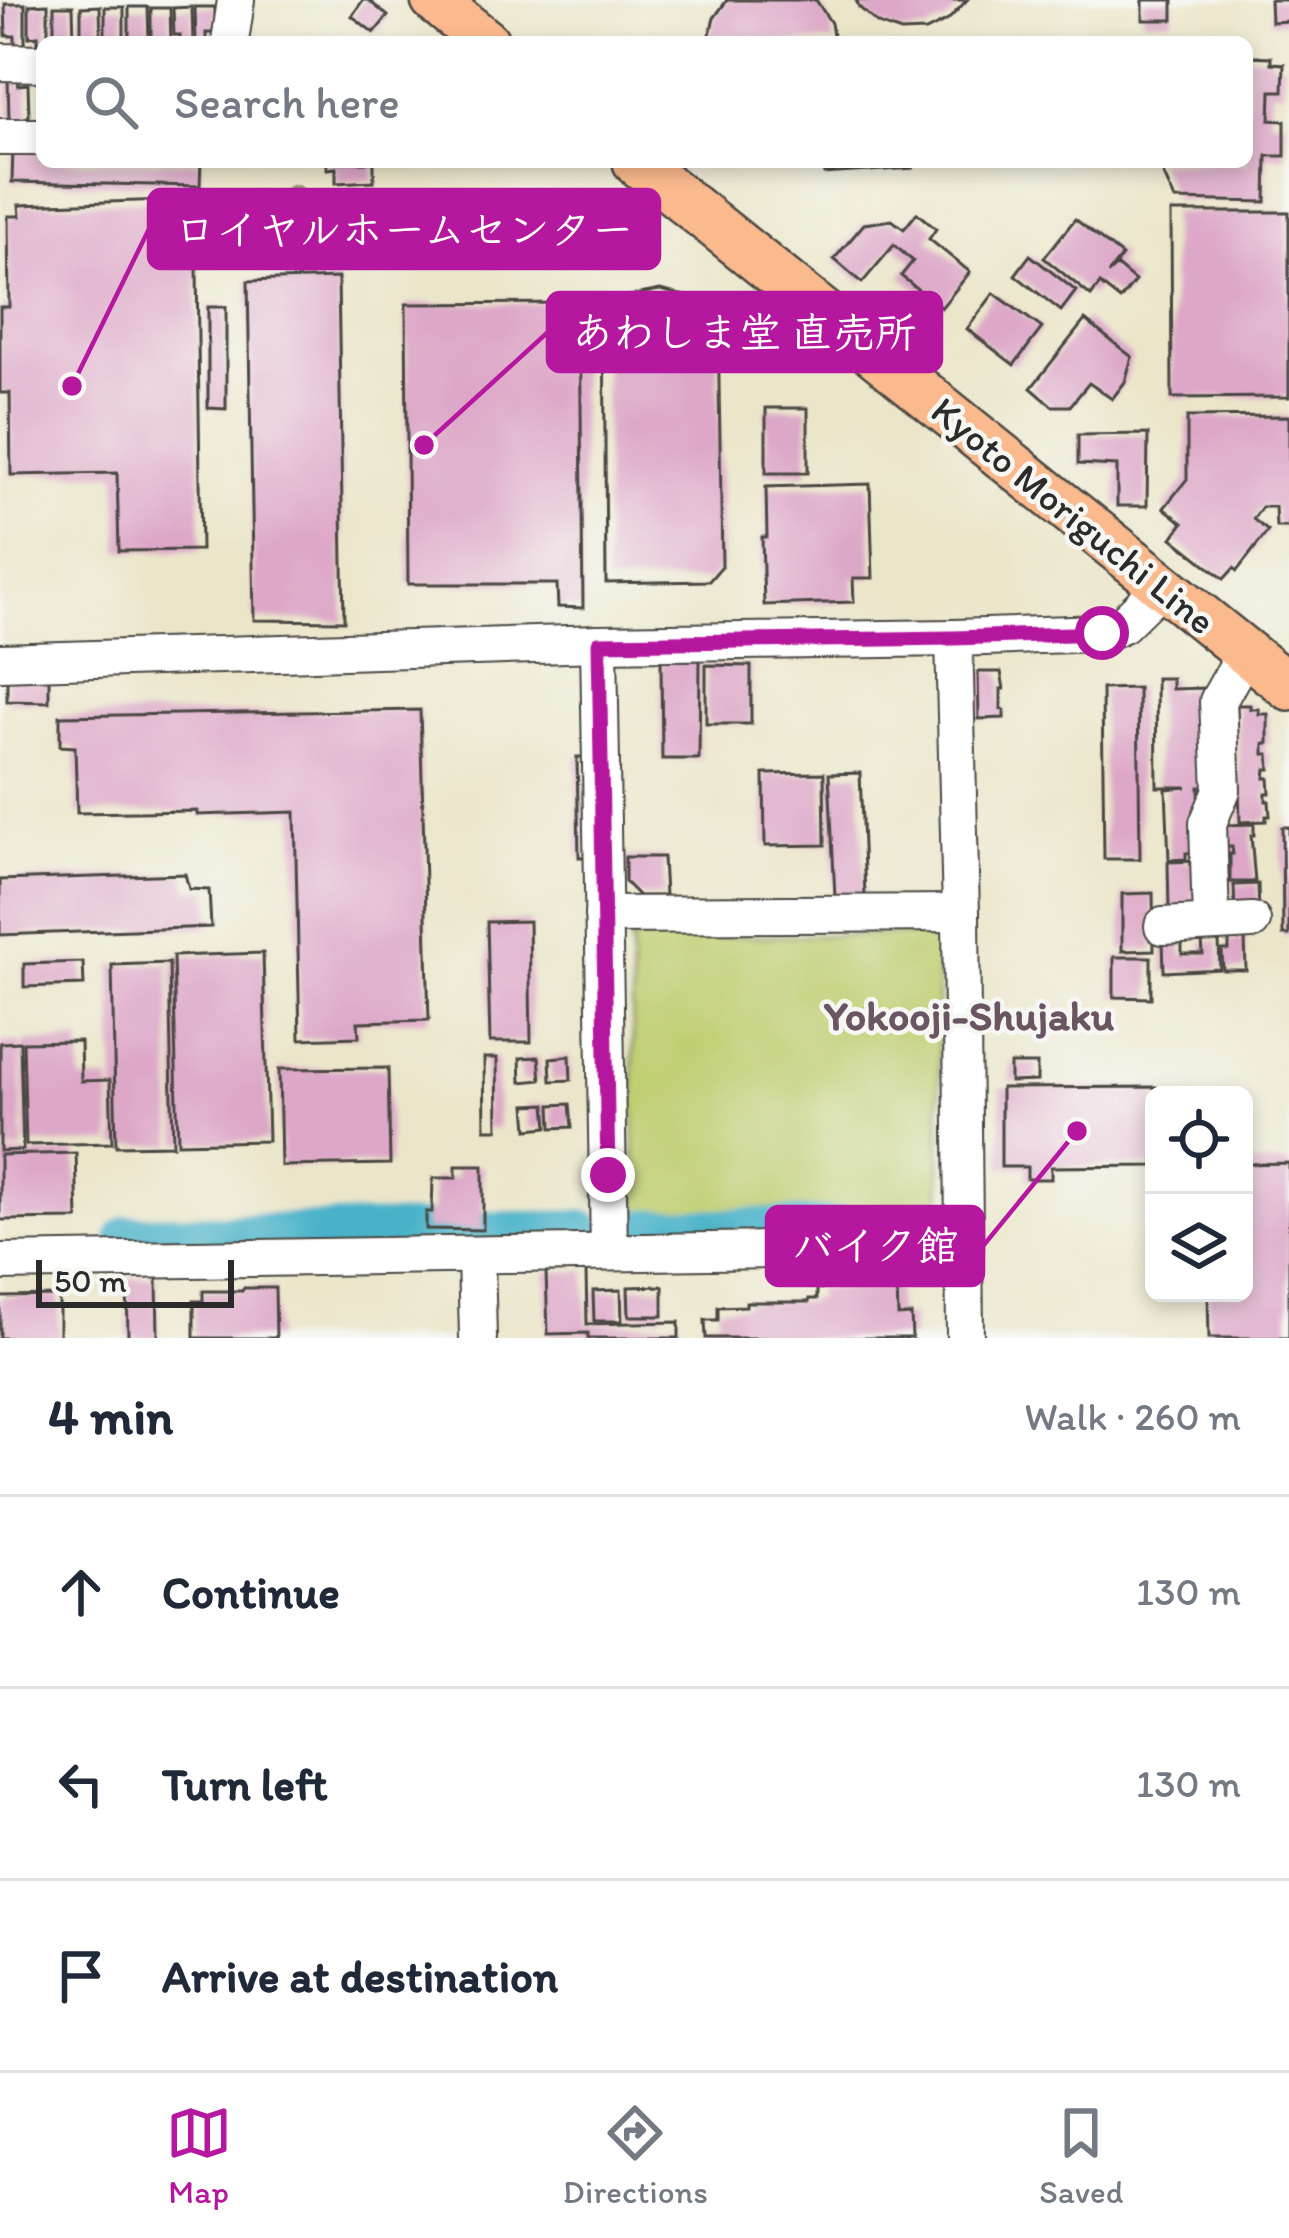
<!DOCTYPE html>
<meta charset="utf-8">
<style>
:root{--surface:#fff;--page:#f6f6f7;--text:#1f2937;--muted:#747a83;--line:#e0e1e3;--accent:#b5179e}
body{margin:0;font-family:Itim,"Klee One",sans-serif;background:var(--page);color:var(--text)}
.controls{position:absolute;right:36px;bottom:36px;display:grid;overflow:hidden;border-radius:18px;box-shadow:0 6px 18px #0003}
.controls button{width:108px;height:108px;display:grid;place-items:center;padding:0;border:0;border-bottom:3px solid var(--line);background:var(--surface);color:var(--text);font:60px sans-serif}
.scale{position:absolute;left:36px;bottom:30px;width:198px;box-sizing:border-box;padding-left:12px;border:6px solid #2b2b2b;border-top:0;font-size:33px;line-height:42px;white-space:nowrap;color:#2b2b2b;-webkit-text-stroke:9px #f6f6f2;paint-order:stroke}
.stop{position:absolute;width:36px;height:36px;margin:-27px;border:9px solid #b5179e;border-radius:50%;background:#fff}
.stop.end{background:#b5179e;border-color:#fff;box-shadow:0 3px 12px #0008}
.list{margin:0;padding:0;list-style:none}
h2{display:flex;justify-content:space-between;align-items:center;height:156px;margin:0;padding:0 48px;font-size:51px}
h2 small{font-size:39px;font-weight:400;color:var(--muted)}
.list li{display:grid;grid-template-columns:78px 1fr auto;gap:36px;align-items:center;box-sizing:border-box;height:192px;padding:0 48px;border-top:3px solid var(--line)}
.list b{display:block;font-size:45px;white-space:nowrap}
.list em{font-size:39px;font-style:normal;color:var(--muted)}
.icon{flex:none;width:66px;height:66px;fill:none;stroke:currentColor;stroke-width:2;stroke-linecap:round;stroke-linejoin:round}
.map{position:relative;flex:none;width:1289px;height:1338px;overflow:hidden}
.search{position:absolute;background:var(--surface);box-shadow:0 6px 18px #0003;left:36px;right:36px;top:36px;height:132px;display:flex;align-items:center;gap:30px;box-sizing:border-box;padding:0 42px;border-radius:18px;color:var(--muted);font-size:45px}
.sheet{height:732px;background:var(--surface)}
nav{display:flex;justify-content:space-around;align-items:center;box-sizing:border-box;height:168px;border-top:3px solid var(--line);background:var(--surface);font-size:33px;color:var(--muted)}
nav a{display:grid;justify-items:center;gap:6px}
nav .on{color:var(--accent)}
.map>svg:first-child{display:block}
.green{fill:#bfcd6f;stroke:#757c4d;stroke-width:3}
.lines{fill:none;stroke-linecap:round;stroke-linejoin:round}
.river{stroke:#4ab2c9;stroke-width:48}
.building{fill:#dda7c7}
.minor-casing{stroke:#484743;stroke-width:40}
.major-casing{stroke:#484743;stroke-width:50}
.minor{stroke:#fff;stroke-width:36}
.major{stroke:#fbba8d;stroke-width:45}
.tree{fill:#96967c}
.route{stroke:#b5179e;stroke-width:15}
.labels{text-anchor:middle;stroke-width:9;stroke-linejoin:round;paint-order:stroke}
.street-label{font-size:39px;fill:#2b2b2b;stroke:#f6f6f2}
.neighbourhood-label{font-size:42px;font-weight:bold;fill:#695662;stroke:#f6f6f2}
.leader{fill:none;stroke:#b5179e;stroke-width:4.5}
.callout-dot{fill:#b5179e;stroke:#f6f6f2;stroke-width:4.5}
.callout{fill:#b5179e;stroke:#b5179e;stroke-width:4.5}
.callout-label{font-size:42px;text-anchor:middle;font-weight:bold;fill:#fff}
</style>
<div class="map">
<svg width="1289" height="1338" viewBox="0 0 1289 1338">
<rect width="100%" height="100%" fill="#f6f6f2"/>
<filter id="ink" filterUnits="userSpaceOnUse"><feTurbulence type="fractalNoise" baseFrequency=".00833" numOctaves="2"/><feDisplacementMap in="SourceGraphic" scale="24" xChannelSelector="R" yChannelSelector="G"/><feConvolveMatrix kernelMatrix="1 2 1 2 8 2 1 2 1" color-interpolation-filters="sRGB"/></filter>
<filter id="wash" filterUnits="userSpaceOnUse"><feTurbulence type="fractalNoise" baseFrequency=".004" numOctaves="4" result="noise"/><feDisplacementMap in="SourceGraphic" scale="48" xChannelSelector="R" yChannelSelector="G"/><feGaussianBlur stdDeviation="2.7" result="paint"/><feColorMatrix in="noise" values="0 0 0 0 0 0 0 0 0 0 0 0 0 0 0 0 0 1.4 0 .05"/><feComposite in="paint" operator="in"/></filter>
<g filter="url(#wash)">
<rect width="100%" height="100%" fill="#ebe6ca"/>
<!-- green -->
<polygon class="green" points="937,934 941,1211 636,1216 631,938"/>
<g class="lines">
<!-- river -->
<g class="river">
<polyline points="641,1233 856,1231"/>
<polyline points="130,1239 582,1234"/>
</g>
</g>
<g id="blocks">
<!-- building -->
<g class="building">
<polygon points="363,0 368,0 388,16 374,33 352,16"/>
<polygon points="727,0 816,0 831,23 834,42 708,42 714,18"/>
<polygon points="856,0 967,0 948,20 926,31 901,32 878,24 859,7"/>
<rect x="1143" y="0" width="30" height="20"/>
<polygon points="1270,0 1289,0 1289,21 1271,22"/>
<polygon points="5,4 25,4 25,45 15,45 15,36 6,36"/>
<polygon points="48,4 48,42 38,42 38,36 29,37 29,5"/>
<polygon points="54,6 73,6 74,42 54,38"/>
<polygon points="100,6 101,42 81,38 81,7"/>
<polygon points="105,7 124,7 124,42 105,39"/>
<polygon points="129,7 148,7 149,42 129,39"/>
<polygon points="192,7 193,42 180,42 180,35 174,35 173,8"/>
<polygon points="195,7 215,7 215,33 206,33 206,42 196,42"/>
<polygon points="151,8 170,8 171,42 151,40"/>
<polygon points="1247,56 1271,57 1271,63 1284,64 1283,91 1271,91 1270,120 1285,121 1285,156 1267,156 1266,202 1175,200 1158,162 1247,162"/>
<polygon points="8,77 18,77 18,85 28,84 29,117 9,121"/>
<polygon points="13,148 42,148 42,162 201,162 200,186 12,182"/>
<polygon points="327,162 374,162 374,181 336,183 336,168 327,169"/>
<polygon points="823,162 913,162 913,168 824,174"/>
<polygon points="196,199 201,550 119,551 117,473 11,475 10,393 0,393 0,307 9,307 8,216 20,216 19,205"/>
<polygon points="1171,212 1289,212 1289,397 1172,398"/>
<polygon points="917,213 936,229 929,239 970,272 941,308 901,276 913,261 894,245 862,283 834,259 864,224 892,220 904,229"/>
<polygon points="1075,219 1122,256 1108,274 1117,266 1135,281 1120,300 1100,284 1091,296 1044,258"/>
<polygon points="1030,255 1076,291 1061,311 1015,275"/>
<polygon points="338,278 344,621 254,620 248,281"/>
<polygon points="660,290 689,297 689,301 707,302 718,320 722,566 709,581 606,583 604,301"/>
<polygon points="994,293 1042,328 1014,365 967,329"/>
<polygon points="580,303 583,608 558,607 557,584 408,584 406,304"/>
<polygon points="208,307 226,307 226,409 208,408"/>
<polygon points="1085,320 1132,357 1125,382 1112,399 1089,383 1070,406 1052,406 1031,388"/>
<rect x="766" y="408" width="42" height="65"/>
<polygon points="1289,416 1289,527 1276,527 1275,507 1262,507 1253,519 1268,531 1237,571 1234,568 1224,579 1172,538 1183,523 1164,508 1187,479 1187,417"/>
<polygon points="1148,434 1147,506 1117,506 1117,466 1078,464 1078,435"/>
<polygon points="870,484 873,578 853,578 854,602 764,605 762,537 767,537 766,487"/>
<polygon points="661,660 700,660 699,759 662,759"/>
<polygon points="706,665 751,666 751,724 706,724"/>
<polygon points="978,672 1001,672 1004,689 1001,689 1001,709 1004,710 1004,718 979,719"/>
<polygon points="7,676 49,676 49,702 7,701"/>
<polygon points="1156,678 1172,678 1172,689 1205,688 1208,787 1199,787 1200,809 1193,810 1193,835 1200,853 1186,853 1186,859 1169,860 1166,789 1187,787 1157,787"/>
<polygon points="1138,688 1140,859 1104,859 1102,689"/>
<polygon points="1237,705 1250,705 1250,709 1259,709 1259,714 1268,714 1268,744 1264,744 1264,754 1269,754 1270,769 1266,769 1265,778 1269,778 1270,793 1266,793 1266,801 1269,801 1270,816 1266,816 1266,821 1240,822"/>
<polygon points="420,710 429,1020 358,1022 359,1037 300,1039 295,812 197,815 197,811 77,813 75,747 60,746 60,716"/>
<polygon points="577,757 584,757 586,857 579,857"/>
<polygon points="824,773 825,845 765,846 764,774"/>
<polygon points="860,773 865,896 835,897 829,774"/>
<polygon points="1254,824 1254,835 1251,835 1255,882 1230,882 1230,854 1233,854 1232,847 1225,847 1225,825"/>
<polygon points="1282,827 1289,827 1289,935 1283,935"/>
<polygon points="625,857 663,857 665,896 639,896 625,882"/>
<polygon points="1198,861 1194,913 1169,909 1168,862"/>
<polygon points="185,874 189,889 209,890 211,927 0,935 0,880"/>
<polygon points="1258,884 1259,913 1235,913 1234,885"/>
<polygon points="1153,893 1154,950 1122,951 1122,894"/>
<polygon points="529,921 531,1042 490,1042 487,922"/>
<polygon points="1245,939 1246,970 1223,970 1222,950 1229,950 1229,940"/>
<polygon points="1163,940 1182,940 1182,954 1203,954 1202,941 1219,941 1220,969 1164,972"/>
<polygon points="263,953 268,1141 178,1143 173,956"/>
<polygon points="1114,957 1151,957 1151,998 1114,997"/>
<polygon points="83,962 84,985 24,987 24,964"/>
<polygon points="169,963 173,1145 116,1146 112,965"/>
<polygon points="80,1041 81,1081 110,1080 112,1143 26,1145 23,1042"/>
<polygon points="20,1042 23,1150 0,1151 0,1043"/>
<polygon points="570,1056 571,1080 551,1081 550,1058"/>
<polygon points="539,1057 541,1080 521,1082 520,1058"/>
<polygon points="484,1058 497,1058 498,1129 485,1129"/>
<polygon points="1010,1064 1037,1064 1037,1081 1010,1082"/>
<polygon points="388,1068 390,1164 281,1166 279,1069"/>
<polygon points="1156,1087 1154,1166 1051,1167 1051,1179 1027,1179 1027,1167 1001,1167 1001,1088"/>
<polygon points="546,1104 548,1127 528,1129 526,1105"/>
<polygon points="570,1104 572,1127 552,1128 551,1105"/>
<polygon points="76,1153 78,1219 0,1220 0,1155"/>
<polygon points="1289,1163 1289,1338 1209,1338 1208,1293 1244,1293 1244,1164"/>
<polygon points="456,1166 483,1166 483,1230 426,1229 426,1212 432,1212 433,1178 456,1178"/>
<polygon points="586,1271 587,1324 679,1322 679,1338 588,1338 588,1333 548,1334 546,1272"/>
<polygon points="157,1277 158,1338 128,1338 127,1278"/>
<polygon points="663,1286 663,1316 629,1316 628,1287"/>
<polygon points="897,1286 898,1316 911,1315 912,1338 706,1338 705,1320 718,1320 718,1307 746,1306 746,1302 809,1302 809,1299 817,1299 817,1289"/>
<polygon points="244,1288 275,1288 276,1338 194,1338 194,1301 203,1301 203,1291 242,1291"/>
<polygon points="621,1290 622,1321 594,1321 593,1291"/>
<polygon points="59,1296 59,1338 0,1338 0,1297"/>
</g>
</g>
</g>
<g filter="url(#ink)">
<use href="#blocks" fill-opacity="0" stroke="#484743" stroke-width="3"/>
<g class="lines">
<!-- minor casing -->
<g class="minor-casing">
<g id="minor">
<polyline points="230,42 236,0"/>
<polyline points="0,62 42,63"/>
<polyline points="0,137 42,137"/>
<polyline points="954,638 961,913 965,1338"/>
<polyline points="599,643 609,1252"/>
<polyline points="0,662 599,643 954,638 1102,633 1123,624 1163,585"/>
<polyline points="603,915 961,913"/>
<polyline points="1211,923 1208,823 1222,790 1218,701 1245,653"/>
<polyline points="1163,926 1252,921"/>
<polyline points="476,1256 478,1338"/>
<polyline points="0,1262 965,1247"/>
</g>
</g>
<!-- major casing -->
<g class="major-casing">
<g id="major">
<polyline points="434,0 486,42"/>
<polyline points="636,162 1289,687"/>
</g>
</g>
<!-- minor -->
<use href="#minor" class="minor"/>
<!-- major -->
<use href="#major" class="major"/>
</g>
<!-- trees -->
<g class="tree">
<circle cx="294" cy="194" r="10"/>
<circle cx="356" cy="196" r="10"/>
<circle cx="412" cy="196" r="10"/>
<circle cx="259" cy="199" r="10"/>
</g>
</g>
<g class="lines" filter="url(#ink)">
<!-- route -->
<polyline class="route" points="608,1175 599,643 954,638 1102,633"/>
</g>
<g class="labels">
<!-- street labels -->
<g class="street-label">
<text transform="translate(1074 515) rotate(39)" y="14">Kyoto Moriguchi Line</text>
</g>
<!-- neighbourhood labels -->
<g class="neighbourhood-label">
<text x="969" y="1030">Yokooji-Shujaku</text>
</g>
</g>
<!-- callouts -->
<path class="leader" d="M72 386L149 229M424 445L548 332M1077 1131L983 1246"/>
<g class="callout-dot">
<circle cx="72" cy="386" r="12"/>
<circle cx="424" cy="445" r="12"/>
<circle cx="1077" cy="1131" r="12"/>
</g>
<g class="callout">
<rect x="149" y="190" width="510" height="78" rx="12"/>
<rect x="548" y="293" width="393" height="78" rx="12"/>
<rect x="767" y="1207" width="216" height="78" rx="12"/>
</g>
<g class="callout-label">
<text x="404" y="244">ロイヤルホームセンター</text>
<text x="744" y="347">あわしま堂 直売所</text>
<text x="875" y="1260">バイク館</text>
</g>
</svg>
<div class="controls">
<button><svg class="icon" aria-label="locate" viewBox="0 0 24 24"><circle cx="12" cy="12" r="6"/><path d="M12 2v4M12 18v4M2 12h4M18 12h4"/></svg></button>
<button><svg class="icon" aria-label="layers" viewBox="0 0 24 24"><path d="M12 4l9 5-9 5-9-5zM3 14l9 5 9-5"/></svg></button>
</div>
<div class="scale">50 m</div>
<div class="stop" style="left:1102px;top:633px"></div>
<div class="stop end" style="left:608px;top:1175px"></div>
<div class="search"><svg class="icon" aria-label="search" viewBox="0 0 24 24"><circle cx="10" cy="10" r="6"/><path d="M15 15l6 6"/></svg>Search here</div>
</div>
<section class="sheet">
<h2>4 min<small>Walk · 260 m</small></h2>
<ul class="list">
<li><svg class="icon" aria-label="ahead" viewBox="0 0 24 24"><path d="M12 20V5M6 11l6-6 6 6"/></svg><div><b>Continue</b></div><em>130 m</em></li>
<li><svg class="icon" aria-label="left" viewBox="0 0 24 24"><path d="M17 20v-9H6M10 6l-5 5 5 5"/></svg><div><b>Turn left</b></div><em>130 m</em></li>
<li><svg class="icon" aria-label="arrive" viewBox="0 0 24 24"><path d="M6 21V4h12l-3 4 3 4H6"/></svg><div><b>Arrive at destination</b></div></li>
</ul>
</section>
<nav>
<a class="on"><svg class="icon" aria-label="map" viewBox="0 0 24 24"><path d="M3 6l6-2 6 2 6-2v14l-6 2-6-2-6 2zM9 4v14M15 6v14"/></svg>Map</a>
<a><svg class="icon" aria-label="directions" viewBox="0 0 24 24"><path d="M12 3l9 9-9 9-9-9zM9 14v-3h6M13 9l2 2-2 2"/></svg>Directions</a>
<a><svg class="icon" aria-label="saved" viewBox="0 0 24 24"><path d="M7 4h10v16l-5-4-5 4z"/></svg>Saved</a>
</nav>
